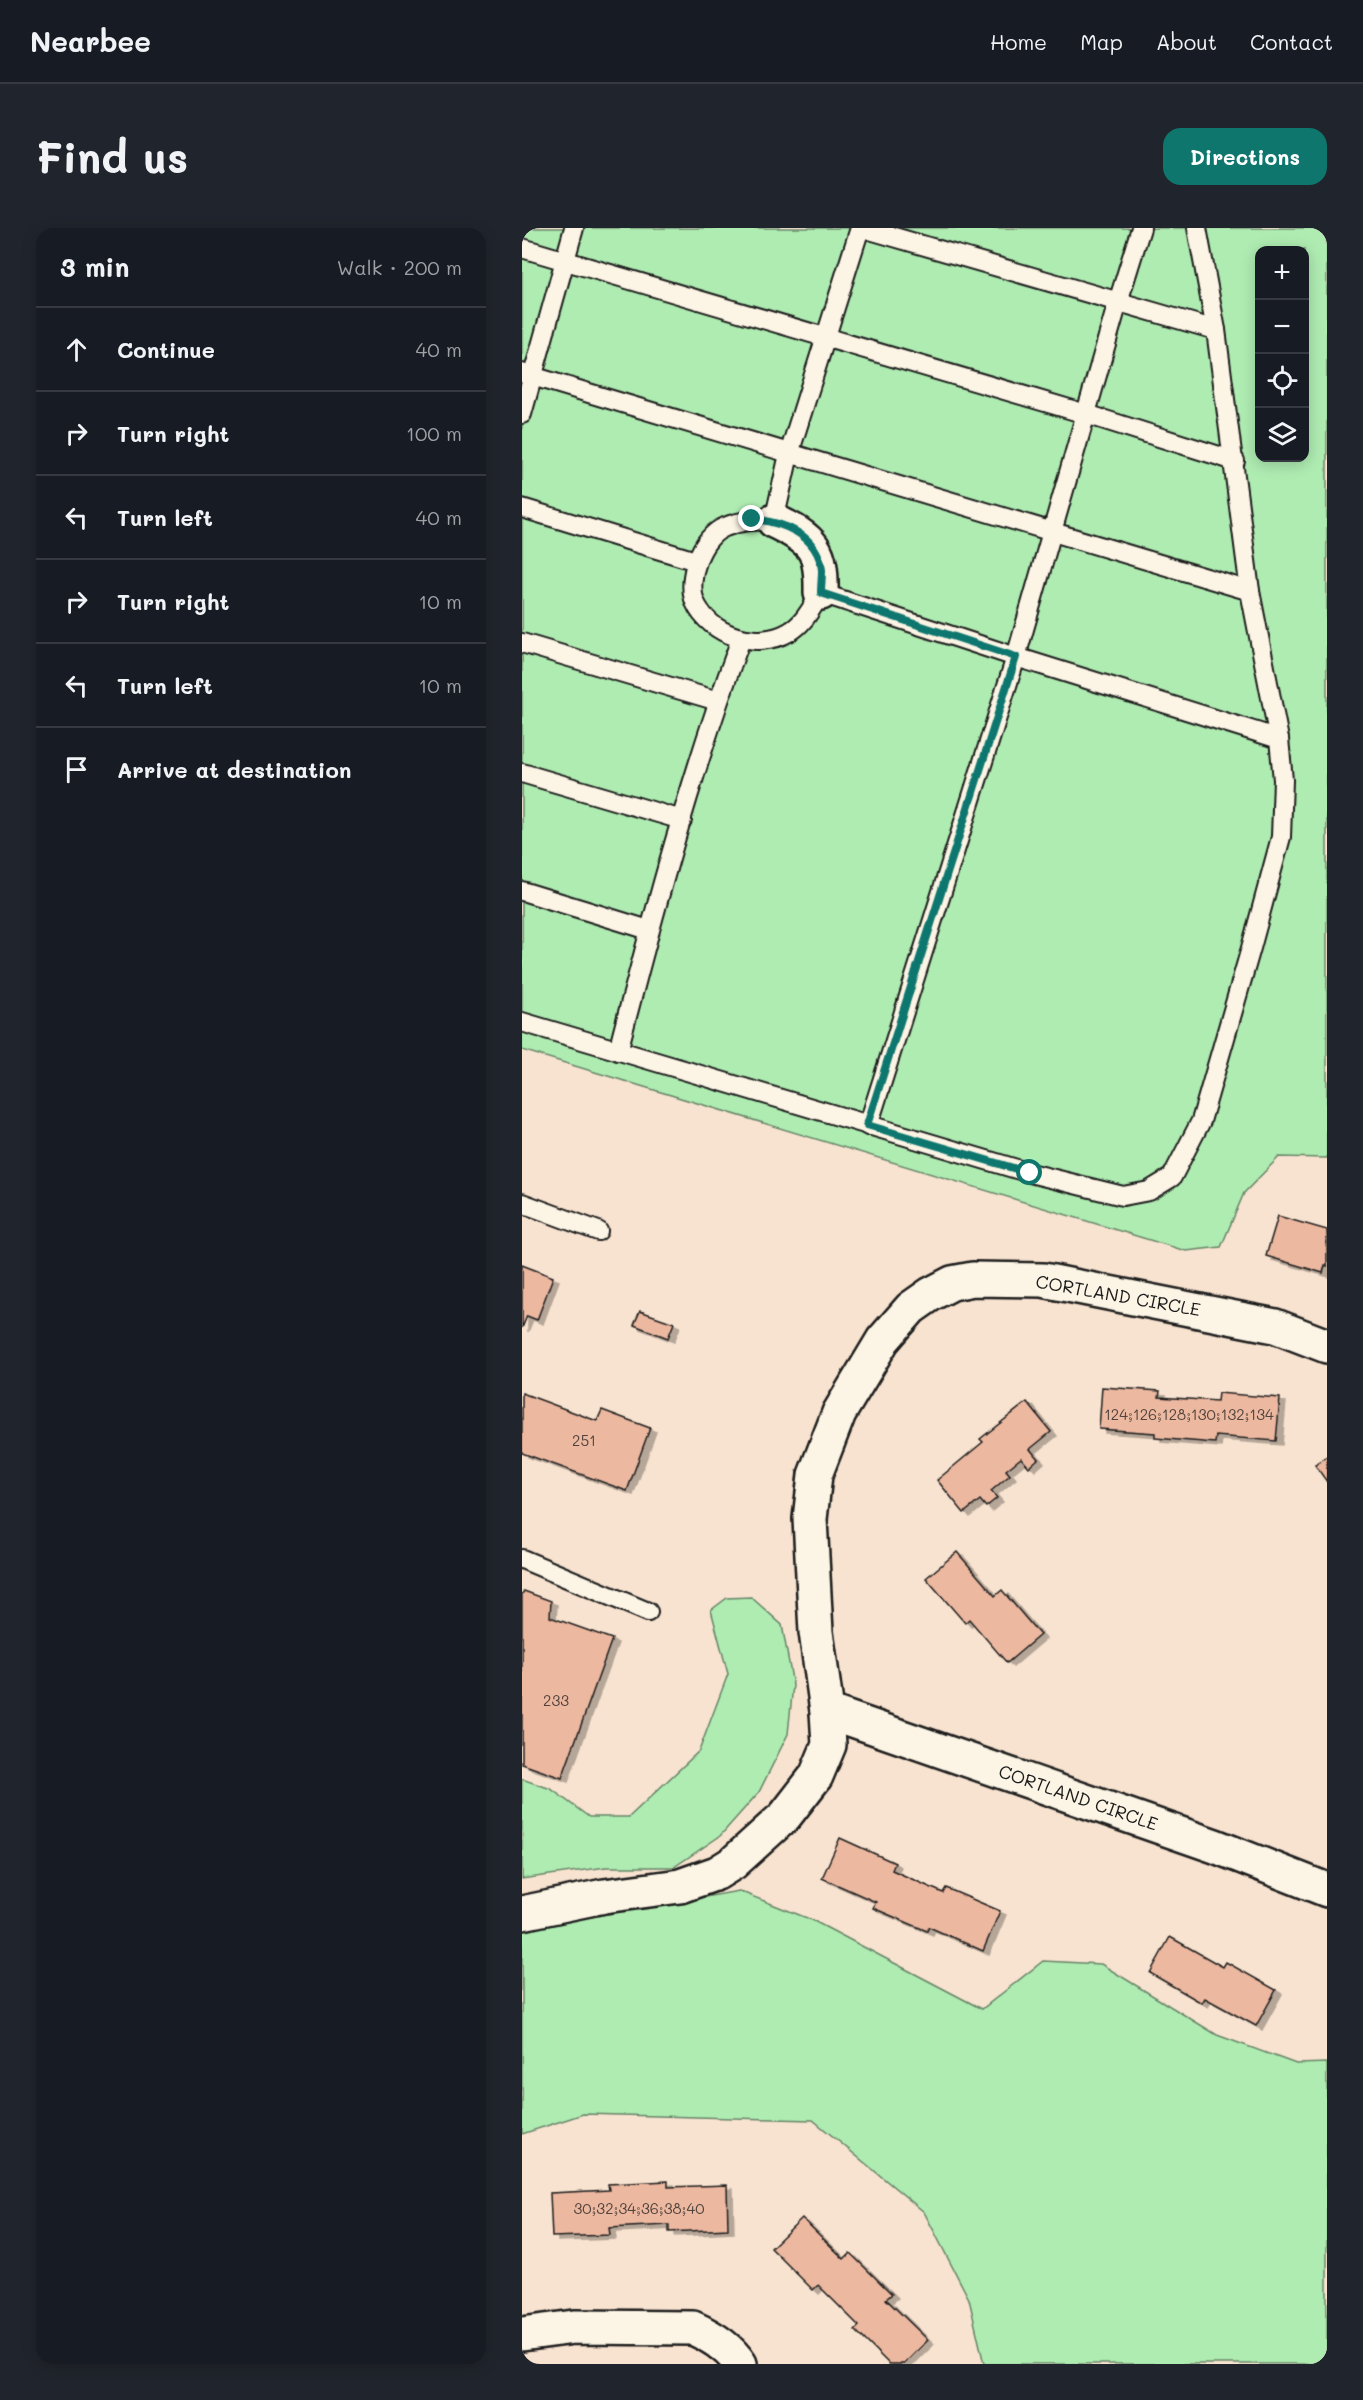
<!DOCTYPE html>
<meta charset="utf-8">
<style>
:root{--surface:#171b24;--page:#20242c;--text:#f1f3f6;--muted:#9ea1a6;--line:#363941;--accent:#0f766e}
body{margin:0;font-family:Mali,sans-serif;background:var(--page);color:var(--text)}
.controls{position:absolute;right:18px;top:18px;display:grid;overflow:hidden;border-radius:12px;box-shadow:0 3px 15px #0003}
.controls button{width:54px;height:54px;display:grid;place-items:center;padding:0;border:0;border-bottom:2px solid var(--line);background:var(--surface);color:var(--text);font:30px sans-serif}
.stop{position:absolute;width:18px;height:18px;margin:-14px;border:4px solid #0f766e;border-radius:50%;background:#fff}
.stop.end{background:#0f766e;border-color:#fff;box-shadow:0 2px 6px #0008}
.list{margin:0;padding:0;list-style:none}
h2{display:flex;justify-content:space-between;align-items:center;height:78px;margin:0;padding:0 24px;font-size:26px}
h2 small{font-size:20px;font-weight:400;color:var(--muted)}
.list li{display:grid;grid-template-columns:39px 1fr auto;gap:18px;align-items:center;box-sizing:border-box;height:84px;padding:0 24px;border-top:2px solid var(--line)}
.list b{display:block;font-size:22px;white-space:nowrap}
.list em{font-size:20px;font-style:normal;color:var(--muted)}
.icon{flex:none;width:33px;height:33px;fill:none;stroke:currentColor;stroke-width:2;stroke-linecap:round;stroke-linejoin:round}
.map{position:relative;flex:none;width:805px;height:2136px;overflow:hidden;border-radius:18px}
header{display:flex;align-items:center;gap:36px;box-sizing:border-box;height:84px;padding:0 30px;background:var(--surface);border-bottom:2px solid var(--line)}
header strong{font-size:28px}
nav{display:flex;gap:33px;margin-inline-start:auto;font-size:21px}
.intro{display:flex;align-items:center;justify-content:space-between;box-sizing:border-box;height:144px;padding:0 36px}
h1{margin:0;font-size:42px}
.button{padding:15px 27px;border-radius:18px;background:var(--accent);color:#fff;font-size:21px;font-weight:700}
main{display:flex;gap:36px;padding:0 36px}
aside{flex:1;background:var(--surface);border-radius:18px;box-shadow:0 3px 15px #0003}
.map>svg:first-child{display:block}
.green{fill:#afecb2;stroke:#668467;stroke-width:1.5;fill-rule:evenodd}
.building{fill:#edb8a0;stroke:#1c1c1c;stroke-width:1.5;filter:url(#shadow)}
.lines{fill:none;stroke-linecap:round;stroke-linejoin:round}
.lane-casing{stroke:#1c1c1c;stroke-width:22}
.street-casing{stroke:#1c1c1c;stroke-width:38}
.lane{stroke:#fcf5e5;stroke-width:18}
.street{stroke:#fcf5e5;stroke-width:33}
.route{stroke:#0f766e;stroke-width:8}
.labels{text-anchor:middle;stroke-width:6;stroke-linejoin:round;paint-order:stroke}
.number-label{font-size:15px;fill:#50433d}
.street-label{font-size:18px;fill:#1c1c1c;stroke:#fcf5e5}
</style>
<header>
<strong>Nearbee</strong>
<nav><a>Home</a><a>Map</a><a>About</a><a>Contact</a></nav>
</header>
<div class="intro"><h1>Find us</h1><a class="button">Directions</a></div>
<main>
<aside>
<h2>3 min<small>Walk · 200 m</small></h2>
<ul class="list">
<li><svg class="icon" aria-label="ahead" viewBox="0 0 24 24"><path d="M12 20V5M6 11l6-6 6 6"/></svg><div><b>Continue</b></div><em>40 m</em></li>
<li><svg class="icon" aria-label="right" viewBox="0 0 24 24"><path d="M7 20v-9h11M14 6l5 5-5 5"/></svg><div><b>Turn right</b></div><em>100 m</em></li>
<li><svg class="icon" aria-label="left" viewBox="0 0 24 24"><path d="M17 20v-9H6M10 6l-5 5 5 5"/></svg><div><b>Turn left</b></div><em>40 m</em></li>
<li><svg class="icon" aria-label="right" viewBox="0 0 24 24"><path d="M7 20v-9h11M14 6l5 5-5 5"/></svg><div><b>Turn right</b></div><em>10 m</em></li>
<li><svg class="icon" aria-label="left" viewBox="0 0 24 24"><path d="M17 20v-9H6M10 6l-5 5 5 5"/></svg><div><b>Turn left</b></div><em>10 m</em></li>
<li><svg class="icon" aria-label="arrive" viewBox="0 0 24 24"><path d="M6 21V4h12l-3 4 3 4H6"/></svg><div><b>Arrive at destination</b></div></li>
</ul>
</aside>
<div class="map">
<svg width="805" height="2136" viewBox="0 0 805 2136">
<defs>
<filter id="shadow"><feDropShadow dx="6" dy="4" stdDeviation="0" flood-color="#0004"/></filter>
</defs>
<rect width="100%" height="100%" fill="#f8e3d0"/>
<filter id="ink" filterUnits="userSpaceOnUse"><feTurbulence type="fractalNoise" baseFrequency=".0167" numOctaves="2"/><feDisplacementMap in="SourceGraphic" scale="12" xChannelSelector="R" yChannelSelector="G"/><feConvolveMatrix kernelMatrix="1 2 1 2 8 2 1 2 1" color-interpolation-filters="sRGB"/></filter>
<g filter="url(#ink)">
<!-- green -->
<g class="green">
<path d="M 0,0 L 805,0 L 805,930 L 757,929 L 722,965 L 699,1019 L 664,1023 L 0,822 ZM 738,22 L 782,22 L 782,230 L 738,230 Z"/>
<polygon points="229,1369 260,1397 271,1457 266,1506 237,1564 198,1608 152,1639 84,1639 0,1651 0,1551 29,1561 67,1589 107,1589 177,1523 206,1446 189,1382 205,1370"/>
<polygon points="217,1663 290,1692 460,1781 521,1733 579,1736 695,1807 774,1836 805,1835 805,2136 462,2136 447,2071 402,1984 291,1892 61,1886 0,1906 0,1701"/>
</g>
<!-- building -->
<g class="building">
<polygon points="756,988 805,1002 805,1038 803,1037 801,1045 744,1028"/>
<polygon points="0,1037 31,1049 15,1092 5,1088 0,1100"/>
<polygon points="118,1083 152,1095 146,1110 112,1097"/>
<polygon points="580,1159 638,1163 637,1169 695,1173 696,1165 758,1170 754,1213 694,1208 693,1215 633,1210 633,1205 577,1201"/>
<polygon points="0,1165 75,1193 80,1182 128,1200 105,1263 0,1225"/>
<polygon points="505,1174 529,1204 508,1221 516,1231 507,1239 499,1230 484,1242 488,1247 469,1263 475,1270 464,1279 458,1272 442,1285 415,1252 461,1214 458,1211"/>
<polygon points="805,1228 805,1254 793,1237"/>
<polygon points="435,1324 473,1368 480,1362 518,1407 485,1435 447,1391 443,1395 404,1350"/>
<polygon points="2,1363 29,1373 28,1389 90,1411 40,1550 0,1536 0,1366"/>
<polygon points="318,1610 373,1635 370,1642 421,1665 424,1660 478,1683 461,1723 407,1699 405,1703 351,1680 354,1674 300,1650"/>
<polygon points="648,1709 701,1739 704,1734 754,1762 734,1798 683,1770 680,1775 628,1745"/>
<polygon points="146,1953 146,1959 205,1957 206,2001 147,2004 147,1997 87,2000 88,2007 30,2009 28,1965 87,1962 86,1956"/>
<polygon points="280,1990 322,2031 328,2025 370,2066 364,2071 406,2112 382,2136 367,2136 333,2102 337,2098 296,2057 291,2062 249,2020"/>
</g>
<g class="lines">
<!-- lane casing -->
<g class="lane-casing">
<g id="lane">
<path d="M 338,0 L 267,226 L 252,293 C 235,292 220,292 203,299 C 179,308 164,351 173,374 C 188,408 235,422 267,404 C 282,396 290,379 299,365 L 494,429 L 757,511"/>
<polyline points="341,0 694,102"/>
<polyline points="0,20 564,186 713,233"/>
<polyline points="0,145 728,363"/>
<polyline points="0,186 52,0"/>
<polyline points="0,280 174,333"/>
<polyline points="0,415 196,473"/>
<polyline points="0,545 160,592"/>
<polyline points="0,663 127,702"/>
<polyline points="0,794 508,945 601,968 627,963 650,949 679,893 729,720 759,609 761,552 757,511 728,363 694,102 675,0"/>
<path d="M 96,823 C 132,684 169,545 219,411"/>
<polyline points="346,898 494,429 596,74 619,0"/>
<polyline points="0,975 76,1003"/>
<polyline points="0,1331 126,1384"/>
</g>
</g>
<!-- street casing -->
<g class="street-casing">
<g id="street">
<path d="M 252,293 C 292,312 300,321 299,365"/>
<polyline points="305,1483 693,1618 805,1662"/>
<polyline points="0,1685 82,1668 158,1658 195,1645 211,1635 263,1588 294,1548 307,1517 305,1483 294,1404 288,1291 293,1247 317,1185 361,1112 389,1080 409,1066 430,1055 451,1051 521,1052 753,1098 805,1118"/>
<path d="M 0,2106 L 52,2099 L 171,2100 C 189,2108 207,2119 218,2136"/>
</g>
</g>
<!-- lane -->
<use href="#lane" class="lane"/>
<!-- street -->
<use href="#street" class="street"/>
</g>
</g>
<g class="lines" filter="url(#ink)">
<!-- route -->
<path class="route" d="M 230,291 C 260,294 296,306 300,342 C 300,349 299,358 299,365 L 494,429 L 345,897 L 508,945"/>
</g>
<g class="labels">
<!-- number labels -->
<g class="number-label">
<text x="667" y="1192">124;126;128;130;132;134</text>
<text x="62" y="1218">251</text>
<text x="34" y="1478">233</text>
<text x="117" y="1986">30;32;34;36;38;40</text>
</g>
<!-- street labels -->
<g class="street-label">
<text transform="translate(596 1068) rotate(10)" y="6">CORTLAND CIRCLE</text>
<text transform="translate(556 1570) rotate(19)" y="6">CORTLAND CIRCLE</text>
</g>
</g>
</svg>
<div class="controls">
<button>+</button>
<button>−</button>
<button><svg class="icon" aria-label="locate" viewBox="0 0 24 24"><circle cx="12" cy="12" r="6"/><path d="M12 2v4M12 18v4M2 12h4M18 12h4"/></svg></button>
<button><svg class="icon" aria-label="layers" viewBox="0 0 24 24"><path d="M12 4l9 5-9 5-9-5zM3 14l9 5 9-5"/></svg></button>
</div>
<div class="stop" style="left:508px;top:945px"></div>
<div class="stop end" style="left:230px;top:291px"></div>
</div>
</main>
